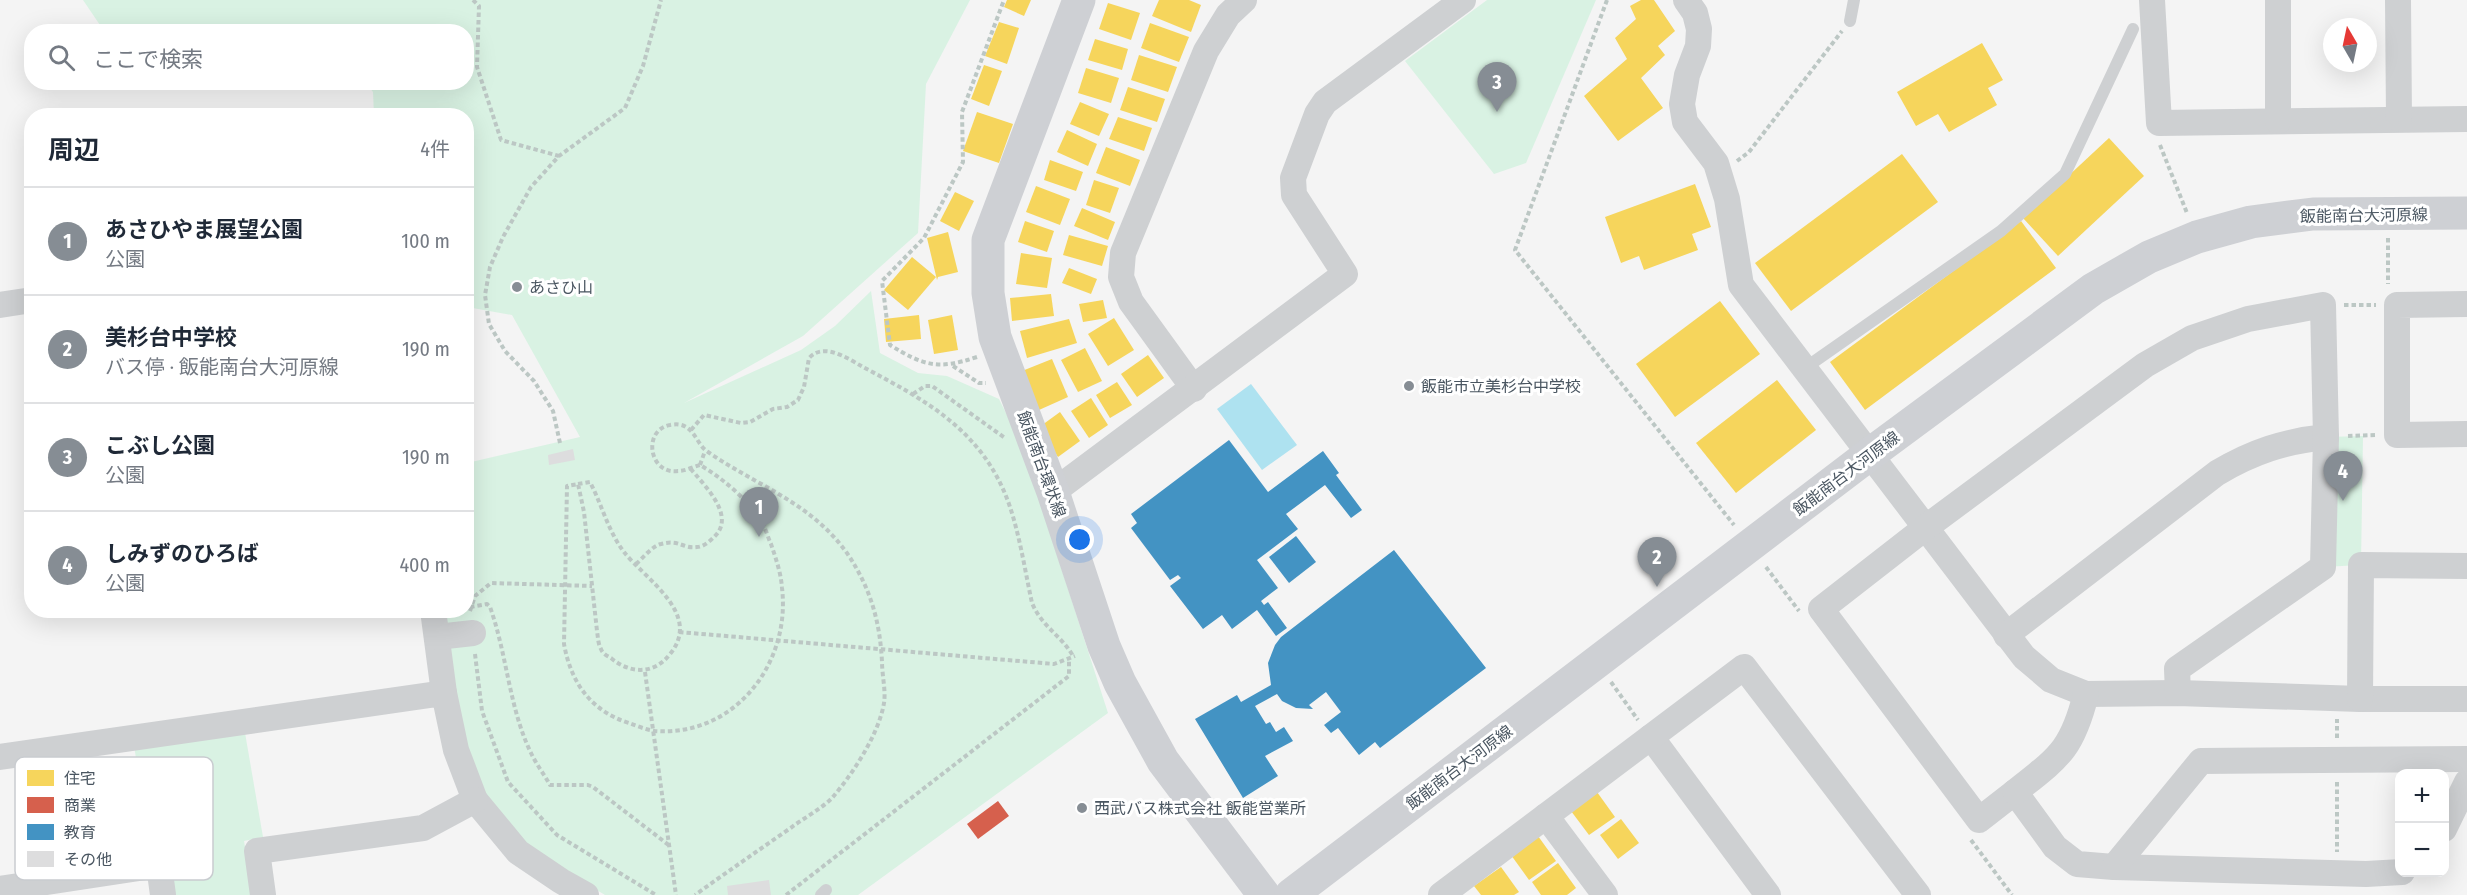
<!DOCTYPE html>
<html lang="ja">
<meta charset="utf-8">
<style>
:root{--surface:#fff;--page:#f2f2f3;--text:#1f2937;--muted:#747a83;--line:#e0e1e3;--accent:#868d94}
body{margin:0;font-family:"Fira Sans Condensed","Noto Sans JP",sans-serif;background:var(--page);color:var(--text)}
.controls{position:absolute;right:18px;bottom:18px;display:grid;overflow:hidden;border-radius:12px;box-shadow:0 6px 24px #0002}
.controls button{width:54px;height:54px;display:grid;place-items:center;padding:0;border:0;border-bottom:2px solid var(--line);background:var(--surface);color:var(--text);font:30px sans-serif}
.compass{position:absolute;left:2323px;top:18px;width:54px;height:54px;border-radius:50%;background:var(--surface);box-shadow:0 6px 24px #0002;rotate:351deg}
.you{position:absolute;left:1080px;top:540px;width:21px;height:21px;margin:-15px;border:4px solid #fff;border-radius:50%;background:#1a73e8;box-shadow:0 0 0 9px #1a73e833}
.badge{display:grid;place-items:center;width:39px;height:39px;border-radius:50%;background:var(--accent);color:#fff;font-size:20px;font-weight:700}
.pin{position:absolute;translate:-50% -50px;filter:drop-shadow(0 2px 3px #0008)}
.pin::after{content:'';position:absolute;top:32px;width:21px;height:18px;background:inherit;clip-path:polygon(0 0,100% 0,50% 100%)}
.list{margin:0;padding:0;list-style:none}
h2{display:flex;justify-content:space-between;align-items:center;height:78px;margin:0;padding:0 24px;font-size:26px}
h2 small{font-size:20px;font-weight:400;color:var(--muted)}
.list li{display:grid;grid-template-columns:39px 1fr auto;gap:18px;align-items:center;box-sizing:border-box;height:108px;padding:0 24px;border-top:2px solid var(--line)}
.list b{display:block;font-size:22px;white-space:nowrap}
.list p{margin:0;font-size:20px;white-space:nowrap;color:var(--muted)}
.list em{font-size:20px;font-style:normal;color:var(--muted)}
.icon{flex:none;width:33px;height:33px;fill:none;stroke:currentColor;stroke-width:2;stroke-linecap:round;stroke-linejoin:round}
.map{position:relative;flex:none;width:2467px;height:895px;overflow:hidden}
.search{position:absolute;background:var(--surface);box-shadow:0 6px 24px #0002;left:24px;top:24px;width:450px;height:66px;display:flex;align-items:center;gap:15px;box-sizing:border-box;padding:0 21px;border-radius:24px;color:var(--muted);font-size:22px}
.panel{position:absolute;background:var(--surface);box-shadow:0 6px 24px #0002;left:24px;top:108px;width:450px;height:510px;border-radius:24px}
.map>svg:first-child{display:block}
.green{fill:#d9f2e3}
.water{fill:#aee2f0}
.homes{fill:#f6d55c}
.shops{fill:#d6604d}
.schools{fill:#4393c3}
.building{fill:#ddddde}
.lines{fill:none;stroke-linecap:round;stroke-linejoin:round}
.path{stroke:#bcc7c4;stroke-width:4;stroke-dasharray:4.5 3;stroke-linecap:butt}
.lane{stroke:#ced0d2;stroke-width:12}
.street{stroke:#ced0d2;stroke-width:26}
.secondary{stroke:#ced0d4;stroke-width:33}
.poi-dot{fill:#868d94;stroke:#fff;stroke-width:2}
.labels{text-anchor:middle;stroke-width:6;stroke-linejoin:round;paint-order:stroke}
.street-label{font-size:16px;fill:#4a5661;stroke:#fff}
.poi-label{font-size:16px;fill:#4a5661;stroke:#fff;text-anchor:start}
.key{fill:#fff;stroke:#c9ccd0;stroke-width:1.5}
.key-label{font-size:16px;fill:#4a5661}
</style>
<div class="map">
<svg width="2467" height="895" viewBox="0 0 2467 895">
<rect width="100%" height="100%" fill="#f4f4f4"/>
<!-- green -->
<g class="green">
<polygon points="83,0 970,0 926,84 918,233 803,336 684,403 801,350 835,326 871,291 880,353 918,373 947,376 999,399 1021,443 1108,713 858,895 605,895 531,850 489,802 466,751 441,611 466,610 467,463 580,437 512,315 467,307 466,116 374,115 373,92 366,83 466,82 466,32 104,31"/>
<polygon points="1487,0 1596,0 1526,163 1494,174 1405,61"/>
<polygon points="2363,436 2361,565 2323,567 2326,437"/>
<polygon points="244,727 263,837 244,841 253,895 171,895 164,853 152,854 134,746"/>
</g>
<!-- water -->
<polygon class="water" points="1251,384 1297,445 1262,470 1217,409"/>
<!-- homes -->
<g class="homes">
<polygon points="1007,0 1031,0 1024,16 1004,7"/>
<polygon points="1159,0 1189,0 1201,5 1191,32 1152,16"/>
<polygon points="1641,0 1654,0 1675,31 1658,46 1665,55 1641,78 1663,108 1618,141 1584,96 1627,59 1615,38 1636,19 1630,6"/>
<polygon points="1108,3 1140,13 1131,40 1099,29"/>
<polygon points="999,22 1019,28 1007,64 985,56"/>
<polygon points="1150,23 1189,37 1179,62 1141,48"/>
<polygon points="1095,39 1128,49 1122,70 1088,60"/>
<polygon points="1982,43 2003,80 1988,88 1997,105 1949,132 1938,114 1916,126 1897,92"/>
<polygon points="1139,55 1177,67 1168,92 1131,80"/>
<polygon points="984,65 1002,71 989,106 971,99"/>
<polygon points="1086,68 1119,78 1111,103 1078,93"/>
<polygon points="1128,87 1165,99 1157,122 1120,110"/>
<polygon points="1080,102 1109,114 1099,136 1070,124"/>
<polygon points="977,112 1013,124 999,163 963,151"/>
<polygon points="1118,117 1152,128 1144,151 1109,139"/>
<polygon points="1067,130 1097,144 1088,166 1057,152"/>
<polygon points="2109,138 2144,176 2058,256 2023,218"/>
<polygon points="1106,147 1140,160 1130,186 1096,173"/>
<polygon points="1902,154 1938,202 1791,311 1755,263"/>
<polygon points="1050,160 1083,172 1076,191 1044,180"/>
<polygon points="1094,180 1119,188 1110,213 1086,205"/>
<polygon points="1695,184 1711,227 1692,234 1698,250 1644,270 1639,256 1621,263 1605,217"/>
<polygon points="1036,186 1070,199 1060,225 1026,212"/>
<polygon points="955,192 974,201 959,231 940,221"/>
<polygon points="1082,208 1115,222 1108,240 1074,226"/>
<polygon points="1025,221 1054,231 1047,252 1018,242"/>
<polygon points="2021,221 2056,268 1865,410 1830,362"/>
<polygon points="948,232 958,272 938,277 937,280 927,238"/>
<polygon points="1069,235 1108,246 1102,266 1063,255"/>
<polygon points="1021,253 1052,258 1047,288 1016,284"/>
<polygon points="912,257 936,277 908,310 884,290"/>
<polygon points="1069,268 1097,279 1091,294 1062,283"/>
<polygon points="1051,294 1054,316 1012,321 1010,298"/>
<polygon points="1103,300 1107,318 1083,322 1079,304"/>
<polygon points="1720,301 1760,354 1675,417 1636,364"/>
<polygon points="919,315 921,339 886,342 884,319"/>
<polygon points="952,315 958,350 934,354 928,320"/>
<polygon points="1114,318 1134,350 1108,366 1088,334"/>
<polygon points="1069,319 1077,343 1027,358 1020,331"/>
<polygon points="1085,348 1102,381 1078,392 1061,360"/>
<polygon points="1148,355 1164,378 1137,397 1121,374"/>
<polygon points="1052,359 1068,397 1039,410 1022,371"/>
<polygon points="1777,380 1816,430 1736,493 1696,443"/>
<polygon points="1117,382 1132,405 1110,418 1096,395"/>
<polygon points="1091,398 1108,425 1089,438 1071,411"/>
<polygon points="1060,412 1080,441 1058,457 1038,428"/>
<polygon points="1597,792 1615,817 1589,835 1571,811"/>
<polygon points="1621,819 1639,843 1618,859 1600,835"/>
<polygon points="1538,836 1556,861 1529,880 1511,855"/>
<polygon points="1558,863 1576,888 1567,895 1541,895 1532,882"/>
<polygon points="1501,867 1519,892 1514,895 1481,895 1474,886"/>
</g>
<!-- shops -->
<polygon class="shops" points="998,801 1009,816 978,839 967,824"/>
<!-- schools -->
<g class="schools">
<polygon points="1229,440 1268,492 1323,451 1339,473 1336,475 1362,510 1351,518 1325,485 1286,514 1298,529 1257,560 1278,588 1261,601 1264,605 1268,602 1287,628 1276,636 1257,610 1232,629 1222,615 1203,629 1170,586 1181,578 1178,575 1170,580 1131,528 1137,523 1131,514"/>
<polygon points="1296,536 1316,562 1289,583 1269,557"/>
<polygon points="1394,550 1486,668 1380,748 1375,742 1359,755 1338,728 1331,733 1324,725 1341,712 1326,692 1309,705 1313,709 1296,708 1282,701 1277,694 1255,706 1266,724 1270,722 1276,732 1284,727 1293,741 1265,756 1278,776 1243,798 1195,719 1237,695 1241,702 1271,685 1268,663 1275,645 1281,637"/>
</g>
<!-- building -->
<g class="building">
<polygon points="573,449 575,460 549,465 548,455"/>
<polygon points="769,880 771,895 728,895 727,886"/>
</g>
<g class="lines">
<!-- path -->
<g class="path">
<polyline points="473,0 479,6 477,67 501,140 559,156"/>
<polyline points="1607,0 1515,250 1734,525"/>
<polyline points="2160,145 2187,213"/>
<polyline points="1737,161 1749,152 1842,31"/>
<polyline points="2388,238 2388,284"/>
<polyline points="2344,305 2376,305"/>
<path d="M 977,357 C 938,370 924,366 890,345 L 882,281 L 924,238 L 963,162 L 962,112 L 1004,0"/>
<polyline points="953,366 979,383 986,383"/>
<polyline points="913,394 925,386 932,386 1005,438"/>
<path d="M 691,430 L 704,415 L 741,423 L 750,422 L 773,409 L 787,407 L 798,400 L 804,387 L 809,358 C 824,342 847,358 863,367 C 927,401 983,431 1009,504 C 1020,536 1025,571 1032,603 C 1042,627 1061,635 1073,656"/>
<polyline points="2348,436 2376,435"/>
<polyline points="560,443 553,411 534,381 505,351 489,324 485,295 490,267 503,237 531,187 559,156 625,108 643,66 661,0"/>
<polyline points="700,465 705,451"/>
<path d="M 578,484 L 590,482 C 602,505 608,531 624,552 C 645,579 703,614 670,654 C 654,675 630,674 611,658 C 607,656 602,653 601,649 C 598,644 598,637 597,631 L 584,512 L 578,484 L 567,486 L 564,644 C 571,683 591,711 629,723 C 637,726 647,730 655,731 C 734,737 791,664 782,588 C 781,573 776,559 771,544 C 768,538 766,529 762,523 C 750,501 721,477 700,465 C 693,467 685,471 678,471 C 649,475 642,430 670,425 C 694,420 695,444 708,452 C 757,486 813,503 849,556 C 871,590 880,622 882,662 C 882,675 886,691 884,703 C 879,734 852,775 832,798 C 821,809 804,818 792,827 C 759,850 727,872 695,895"/>
<path d="M 636,564 C 643,558 652,546 661,544 C 679,539 683,549 697,547 C 704,547 711,540 716,535 C 735,514 703,484 690,468"/>
<polyline points="1766,567 1799,611"/>
<path d="M 470,607 L 487,604 L 490,607 C 507,654 509,708 531,753 C 536,764 544,774 550,785 L 588,785 L 593,787 L 670,846"/>
<polyline points="470,611 475,596 491,583 592,586"/>
<polyline points="679,632 1054,664 1075,656"/>
<polyline points="475,654 482,711 508,782 557,835 656,895"/>
<polyline points="645,672 676,895"/>
<polyline points="1611,682 1638,720"/>
<polyline points="2337,738 2337,719"/>
<polyline points="2337,782 2337,852"/>
<polyline points="1971,840 2012,895"/>
<polyline points="786,895 1069,676 1069,658"/>
</g>
<!-- lane -->
<g class="lane">
<polyline points="1850,21 1854,0"/>
<polyline points="1805,368 2001,231 2065,174 2133,29"/>
<polyline points="821,895 826,890"/>
</g>
<!-- street -->
<g class="street">
<polyline points="1686,0 1695,13 1699,29 1698,46 1687,75 1682,104 1685,122 1716,163 1727,199 1741,285 2024,657 2051,680 2086,694 2178,693 2360,699 2467,699"/>
<polyline points="2152,0 2159,123 2467,119"/>
<polyline points="2278,0 2278,121"/>
<polyline points="2398,0 2399,119"/>
<polyline points="2467,304 2397,305 2397,435 2467,434"/>
<polyline points="0,305 32,300"/>
<polyline points="1194,389 1131,302 1121,277 1123,253 1206,51 1228,15 1244,0"/>
<polyline points="1053,492 1345,274 1294,195 1293,178 1317,114 1325,102 1463,0"/>
<polyline points="433,610 444,693"/>
<path d="M 2006,635 L 2217,473 C 2252,452 2285,441 2326,437"/>
<polyline points="437,637 473,633"/>
<polyline points="2178,693 2177,669 2323,567 2326,437 2323,305 2248,319 2192,338 2145,365 1925,528 1821,609 1979,820 2015,792 2055,847 2077,864 2114,867 2366,874 2402,872"/>
<polyline points="2360,699 2361,565 2467,566"/>
<polyline points="1651,737 1768,895"/>
<polyline points="0,757 444,693 456,750 475,800 518,852 561,881 586,895"/>
<path d="M 2015,792 C 2059,757 2072,750 2086,694"/>
<polyline points="1546,816 1605,895"/>
<polyline points="2444,829 2467,782"/>
<polyline points="2114,867 2201,761 2467,759"/>
<polyline points="0,889 159,865 163,895"/>
<polyline points="263,895 257,851 423,828 475,800"/>
<polyline points="1441,895 1744,667 1918,895"/>
</g>
<!-- secondary -->
<g class="secondary">
<polyline points="1079,0 988,240 988,293 995,337 1053,492 1104,646 1120,683 1163,761 1264,895"/>
<polyline points="1291,895 1870,454 2093,289 2149,257 2197,237 2251,222 2313,214 2467,213"/>
</g>
</g>
<!-- markers -->
<g class="poi-dot">
<circle cx="517" cy="287" r="6"/>
<circle cx="1409" cy="386" r="6"/>
<circle cx="1082" cy="808" r="6"/>
</g>
<g class="labels">
<!-- street labels -->
<g class="street-label">
<text transform="translate(2364 215) rotate(-1)" y="6">飯能南台大河原線</text>
<text transform="translate(1042 464) rotate(70)" y="6">飯能南台環状線</text>
<text transform="translate(1846 473) rotate(-37)" y="6">飯能南台大河原線</text>
<text transform="translate(1459 767) rotate(-37)" y="6">飯能南台大河原線</text>
</g>
<!-- poi labels -->
<g class="poi-label">
<text x="529" y="293">あさひ山</text>
<text x="1421" y="392">飯能市立美杉台中学校</text>
<text x="1094" y="814">西武バス株式会社 飯能営業所</text>
</g>
</g>
<!-- legend -->
<rect x="15" y="757" width="198" height="123" rx="9" class="key"/>
<rect x="27" y="770" width="27" height="16" fill="#f6d55c"/>
<rect x="27" y="797" width="27" height="16" fill="#d6604d"/>
<rect x="27" y="824" width="27" height="16" fill="#4393c3"/>
<rect x="27" y="851" width="27" height="16" fill="#ddddde"/>
<g class="key-label">
<text x="64" y="784">住宅</text>
<text x="64" y="811">商業</text>
<text x="64" y="838">教育</text>
<text x="64" y="865">その他</text>
</g>
</svg>
<div class="controls">
<button>+</button>
<button>−</button>
</div>
<svg class="compass" viewBox="-18 -18 36 36"><path d="M0-13l5 13h-10z" fill="#e53935"/><path d="M0 13l5-13h-10z" fill="#747a83"/></svg>
<div class="you"></div>
<div class="pin badge" style="left:759px;top:537px">1</div>
<div class="pin badge" style="left:1657px;top:587px">2</div>
<div class="pin badge" style="left:1497px;top:112px">3</div>
<div class="pin badge" style="left:2343px;top:501px">4</div>
<div class="search"><svg class="icon" aria-label="search" viewBox="0 0 24 24"><circle cx="10" cy="10" r="6"/><path d="M15 15l6 6"/></svg>ここで検索</div>
<section class="panel">
<h2>周辺<small>4件</small></h2>
<ul class="list">
<li><span class="badge">1</span><div><b>あさひやま展望公園</b><p>公園</p></div><em>100 m</em></li>
<li><span class="badge">2</span><div><b>美杉台中学校</b><p>バス停 · 飯能南台大河原線</p></div><em>190 m</em></li>
<li><span class="badge">3</span><div><b>こぶし公園</b><p>公園</p></div><em>190 m</em></li>
<li><span class="badge">4</span><div><b>しみずのひろば</b><p>公園</p></div><em>400 m</em></li>
</ul>
</section>
</div>
